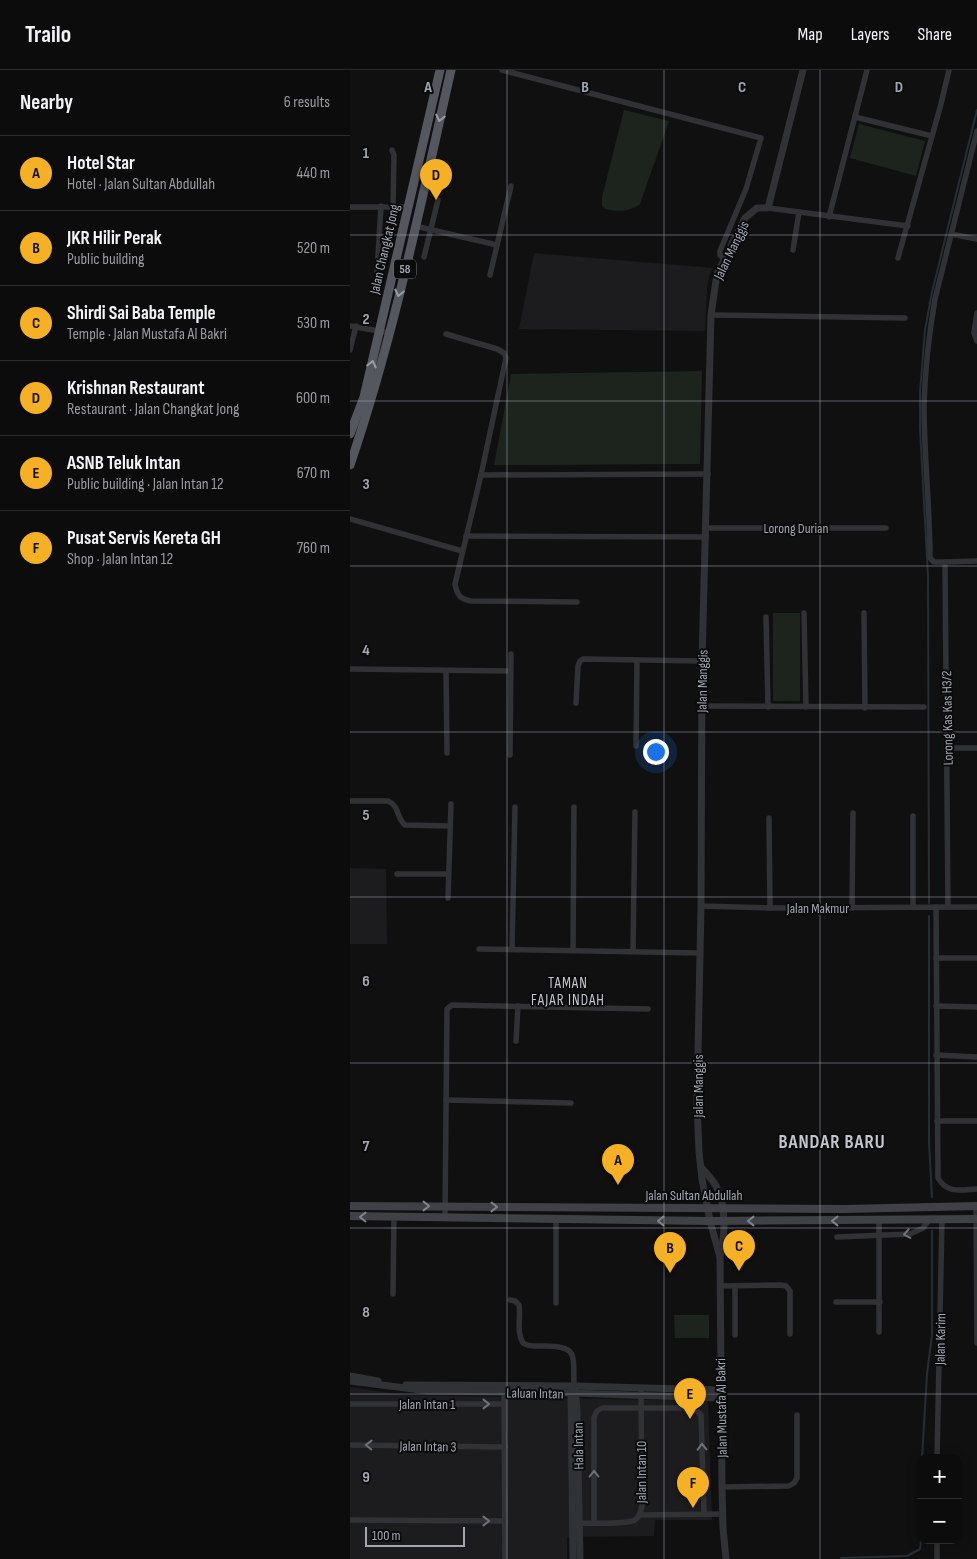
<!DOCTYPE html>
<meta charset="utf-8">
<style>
:root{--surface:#0c0c0d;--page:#1a1a1b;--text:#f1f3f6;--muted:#9a9b9d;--line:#2c2c2e;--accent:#f5b024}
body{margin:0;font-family:"Sofia Sans Condensed",sans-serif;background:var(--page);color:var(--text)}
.controls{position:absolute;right:15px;bottom:15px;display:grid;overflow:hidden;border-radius:10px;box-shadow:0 2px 12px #0003}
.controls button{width:45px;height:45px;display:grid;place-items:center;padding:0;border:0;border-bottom:1px solid var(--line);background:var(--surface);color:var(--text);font:25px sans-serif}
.scale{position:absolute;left:15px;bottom:12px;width:100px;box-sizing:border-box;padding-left:5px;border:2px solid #a1a6b2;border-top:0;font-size:14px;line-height:18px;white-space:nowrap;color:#a1a6b2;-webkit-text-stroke:4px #0b0b0c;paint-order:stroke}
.you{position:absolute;left:305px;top:681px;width:18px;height:18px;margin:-12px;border:4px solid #fff;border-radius:50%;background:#1a73e8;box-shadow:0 0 0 8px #1a73e833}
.badge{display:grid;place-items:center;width:32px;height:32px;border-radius:50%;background:var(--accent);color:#111;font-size:16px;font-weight:700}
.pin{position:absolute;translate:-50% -41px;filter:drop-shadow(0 1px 2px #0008)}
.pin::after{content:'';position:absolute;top:26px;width:18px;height:15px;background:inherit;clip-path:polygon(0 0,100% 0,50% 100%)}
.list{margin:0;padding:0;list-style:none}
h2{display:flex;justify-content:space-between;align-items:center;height:65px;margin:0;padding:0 20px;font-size:21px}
h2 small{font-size:16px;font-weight:400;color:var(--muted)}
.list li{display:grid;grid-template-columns:32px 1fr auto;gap:15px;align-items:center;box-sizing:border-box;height:75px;padding:0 20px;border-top:1px solid var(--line)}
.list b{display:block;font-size:19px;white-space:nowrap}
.list p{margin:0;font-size:16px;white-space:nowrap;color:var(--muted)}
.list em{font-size:16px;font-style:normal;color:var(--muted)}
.map{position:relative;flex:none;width:627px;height:1489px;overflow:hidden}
header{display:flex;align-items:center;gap:30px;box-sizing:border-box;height:70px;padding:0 25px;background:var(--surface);border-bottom:1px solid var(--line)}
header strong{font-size:24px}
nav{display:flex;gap:28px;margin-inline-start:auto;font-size:18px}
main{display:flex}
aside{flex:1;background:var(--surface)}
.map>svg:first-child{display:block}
.built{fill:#1c1c1e}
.green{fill:#1c241d}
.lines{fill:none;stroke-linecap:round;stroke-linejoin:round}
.stream{stroke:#262e35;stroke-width:2}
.minor{stroke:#313236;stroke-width:5.5}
.tertiary{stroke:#313236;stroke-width:7}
.secondary{stroke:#3f4146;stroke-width:8}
.trunk{stroke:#55575e;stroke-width:9}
.oneway{stroke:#999eaa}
.oneway2{stroke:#7f838c}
.oneway3{stroke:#6f727a}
.grid{fill:none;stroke:#a1a6b2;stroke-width:1;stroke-opacity:0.55}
.labels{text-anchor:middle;stroke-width:4;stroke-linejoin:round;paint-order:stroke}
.shield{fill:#0b0b0c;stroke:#747880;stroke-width:1}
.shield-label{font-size:12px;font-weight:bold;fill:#a1a6b2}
.street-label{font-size:14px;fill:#a1a6b2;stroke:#0b0b0c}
.neighbourhood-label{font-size:15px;letter-spacing:1px;fill:#c2c5ce;stroke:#0b0b0c}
.district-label{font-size:19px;font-weight:bold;letter-spacing:1px;fill:#c2c5ce;stroke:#0b0b0c}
.grid-label{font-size:16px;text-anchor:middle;font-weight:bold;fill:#a1a6b2;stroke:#0b0b0c;stroke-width:4;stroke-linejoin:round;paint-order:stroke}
</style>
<header>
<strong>Trailo</strong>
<nav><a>Map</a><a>Layers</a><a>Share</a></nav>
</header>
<main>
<aside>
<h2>Nearby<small>6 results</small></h2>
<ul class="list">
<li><span class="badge">A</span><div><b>Hotel Star</b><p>Hotel · Jalan Sultan Abdullah</p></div><em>440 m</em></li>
<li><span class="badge">B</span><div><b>JKR Hilir Perak</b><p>Public building</p></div><em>520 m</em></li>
<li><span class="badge">C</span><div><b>Shirdi Sai Baba Temple</b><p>Temple · Jalan Mustafa Al Bakri</p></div><em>530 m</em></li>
<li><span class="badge">D</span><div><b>Krishnan Restaurant</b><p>Restaurant · Jalan Changkat Jong</p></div><em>600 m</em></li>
<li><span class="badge">E</span><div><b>ASNB Teluk Intan</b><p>Public building · Jalan Intan 12</p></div><em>670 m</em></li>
<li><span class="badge">F</span><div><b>Pusat Servis Kereta GH</b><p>Shop · Jalan Intan 12</p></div><em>760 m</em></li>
</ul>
</aside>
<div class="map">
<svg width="627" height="1489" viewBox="0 0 627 1489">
<rect width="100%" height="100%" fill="#101011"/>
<!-- built -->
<g class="built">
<polygon points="184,183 363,198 359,206 357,218 355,261 169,259"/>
<polygon points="0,798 36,799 37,874 0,874"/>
<polygon points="0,1317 54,1325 358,1331 362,1450 305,1450 304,1466 217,1467 217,1489 0,1489"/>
</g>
<!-- green -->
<g class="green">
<path d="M 274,40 L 319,51 L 290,134 C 279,142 269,142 255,139 L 252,135 L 252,127 Z"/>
<polygon points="509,54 575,71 566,106 500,88"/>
<polygon points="352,301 350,394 144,395 161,304"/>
<rect x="423" y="543" width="27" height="88"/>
<polygon points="324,1245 359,1245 359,1268 325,1268"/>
</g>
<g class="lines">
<!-- stream -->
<g class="stream">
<polyline points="579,833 578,506 570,359 570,322 575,260 582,222 627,40"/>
<polyline points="579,846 579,1073 582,1127"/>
<polyline points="572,1388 577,1304 582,1265 582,1161"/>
<polyline points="491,1488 557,1486 570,1479 571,1470"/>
</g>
<!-- minor -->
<g class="minor">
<polyline points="152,0 411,68 396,119 370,181 370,185 374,189"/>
<polyline points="505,47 582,66"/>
<polyline points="42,80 44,85 43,136"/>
<polyline points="0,137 59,137"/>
<polyline points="418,138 558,156"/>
<polyline points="479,147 517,0"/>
<polyline points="65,156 147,175"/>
<polyline points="601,164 627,169"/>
<polyline points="443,180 449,142"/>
<polyline points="74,187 88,130"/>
<polyline points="548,188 591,34 599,0"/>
<polyline points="27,202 31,136"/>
<polyline points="140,205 161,116"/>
<polyline points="627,243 624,263 627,271"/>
<polyline points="361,245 555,248"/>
<polyline points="0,256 40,263"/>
<path d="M 96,264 L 147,279 L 154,283 L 156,288 L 131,405 L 105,514 C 107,525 110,529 121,531 L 227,532"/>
<polyline points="0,280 6,256"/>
<polyline points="131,405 358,404"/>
<polyline points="0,449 112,481"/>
<polyline points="356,458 536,458"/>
<polyline points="116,466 356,467"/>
<path d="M 595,492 L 584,492 L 580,488 C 580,437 574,386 574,335 C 575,299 579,264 585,229 L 627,61"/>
<polyline points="454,543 456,637"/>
<polyline points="514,543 515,638"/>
<polyline points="416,547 418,637"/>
<polyline points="0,599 160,601"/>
<polyline points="96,601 97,683"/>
<polyline points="226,633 228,596 230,591 233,589 352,591"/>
<polyline points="352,636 574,637"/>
<polyline points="286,676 287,590"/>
<polyline points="597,678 627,678"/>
<polyline points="160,685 161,584"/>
<path d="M 0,731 L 38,731 C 50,736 46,748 55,755 L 100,756"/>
<polyline points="563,746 563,837"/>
<polyline points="419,748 420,838"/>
<polyline points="47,804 98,804"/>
<polyline points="98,828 101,734"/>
<polyline points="351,836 420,838 627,837"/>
<path d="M 586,837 L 588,1108 C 597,1124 611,1120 627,1119"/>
<polyline points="598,837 595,492 627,491"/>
<polyline points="502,838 503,743"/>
<polyline points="129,879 350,883"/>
<polyline points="162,879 165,737"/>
<polyline points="223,880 224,737"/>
<polyline points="283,881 285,742"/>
<polyline points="586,888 627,888"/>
<polyline points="586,936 627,937"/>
<polyline points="166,971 168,936"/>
<polyline points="586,985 627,987"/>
<polyline points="96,1030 221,1033"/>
<polyline points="587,1051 627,1051"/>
<polyline points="626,1136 627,1273"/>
<polyline points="95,1148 97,939 102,935 298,939"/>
<polyline points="206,1150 206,1233"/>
<polyline points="529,1151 529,1262"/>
<polyline points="487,1167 560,1164 573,1158 579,1150"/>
<polyline points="371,1216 431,1215 436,1216 440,1221 440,1264"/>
<polyline points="385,1216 385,1265"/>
<polyline points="43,1224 44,1147"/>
<path d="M 160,1230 L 165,1231 L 169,1235 C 171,1247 166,1262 173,1273 C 179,1277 185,1276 192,1276 C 229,1275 223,1285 224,1316"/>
<polyline points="486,1232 530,1232"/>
<polyline points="154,1319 155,1489"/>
<polyline points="0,1334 154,1334"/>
<polyline points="0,1375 155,1377"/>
<polyline points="587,1388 592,1150"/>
<polyline points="372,1417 439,1416 444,1413 447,1408 447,1345"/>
<polyline points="289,1445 373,1444"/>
<polyline points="0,1450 155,1451"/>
<path d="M 227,1453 C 239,1453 275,1455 285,1450 C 290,1447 291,1441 292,1436 L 291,1322"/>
<polyline points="244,1453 244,1347 247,1341 252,1338 339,1338 347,1341 351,1345 354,1443"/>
<polyline points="587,1470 587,1489"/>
</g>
<!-- tertiary -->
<g class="tertiary">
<path d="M 351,1097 C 356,1103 362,1109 366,1116 C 377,1136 375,1165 370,1187 L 372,1417 L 373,1458 L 376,1489"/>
<polyline points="370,1187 360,1151 352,1109 349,1082 347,1033 351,836 352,591 361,245 367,204 395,148 407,138 418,138 453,0"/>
<polyline points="0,1306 28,1311"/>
<polyline points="0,1311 79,1321 221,1323 371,1328"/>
<polyline points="56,1315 224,1316 371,1320"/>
<polyline points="225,1319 227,1340 230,1489"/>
<polyline points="223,1320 221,1323 223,1489"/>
</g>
<!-- secondary -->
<g class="secondary">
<polyline points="0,1136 495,1139 627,1136"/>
<polyline points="0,1146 360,1151 627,1149"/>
</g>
<!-- trunk -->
<g class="trunk">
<polyline points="0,364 14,327 90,0"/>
<path d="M 0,395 C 44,266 71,133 101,0"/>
</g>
</g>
<!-- one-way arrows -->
<defs><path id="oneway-chevron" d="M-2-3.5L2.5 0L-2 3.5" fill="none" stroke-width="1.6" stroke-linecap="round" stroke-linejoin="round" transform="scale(1.25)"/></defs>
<g class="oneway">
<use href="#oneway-chevron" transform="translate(90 48) rotate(103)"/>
<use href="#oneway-chevron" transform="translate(49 223) rotate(103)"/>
<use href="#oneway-chevron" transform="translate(22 294) rotate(-77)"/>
</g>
<g class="oneway2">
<use href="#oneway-chevron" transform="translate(76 1136)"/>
<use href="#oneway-chevron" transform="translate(144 1137) rotate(1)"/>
<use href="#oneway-chevron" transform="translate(13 1147) rotate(-179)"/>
<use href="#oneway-chevron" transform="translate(311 1151) rotate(-180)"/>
<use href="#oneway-chevron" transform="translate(401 1151) rotate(-180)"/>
<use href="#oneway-chevron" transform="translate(485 1151) rotate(180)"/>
</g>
<g class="oneway3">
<use href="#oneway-chevron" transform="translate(557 1164) rotate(169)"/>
<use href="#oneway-chevron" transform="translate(136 1334)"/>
<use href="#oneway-chevron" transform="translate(19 1375) rotate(-179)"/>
<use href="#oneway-chevron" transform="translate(352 1377) rotate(-91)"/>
<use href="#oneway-chevron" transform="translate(244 1404) rotate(-90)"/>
<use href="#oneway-chevron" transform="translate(136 1451)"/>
</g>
<!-- grid -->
<path class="grid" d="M 157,0 L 157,1489M 314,0 L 314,1489M 470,0 L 470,1489M 0,165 L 627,165M 0,331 L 627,331M 0,496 L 627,496M 0,662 L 627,662M 0,827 L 627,827M 0,993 L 627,993M 0,1158 L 627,1158M 0,1324 L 627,1324"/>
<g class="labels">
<!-- shield labels -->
<rect class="shield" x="44" y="189.5" width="22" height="19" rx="4"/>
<g class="shield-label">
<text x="55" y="203">58</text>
</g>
<!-- street labels -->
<g class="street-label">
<text transform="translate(34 179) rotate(-77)" y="5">Jalan Changkat Jong</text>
<text transform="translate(381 180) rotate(-64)" y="5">Jalan Manggis</text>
<text x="446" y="463">Lorong Durian</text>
<text transform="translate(352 611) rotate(-89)" y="5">Jalan Manggis</text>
<text transform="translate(597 648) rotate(-91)" y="5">Lorong Kas Kas H3/2</text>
<text x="468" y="843">Jalan Makmur</text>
<text transform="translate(348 1016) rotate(-90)" y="5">Jalan Manggis</text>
<text x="344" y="1130">Jalan Sultan Abdullah</text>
<text transform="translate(590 1269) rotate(-89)" y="5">Jalan Karim</text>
<text transform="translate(185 1323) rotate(1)" y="5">Laluan Intan</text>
<text x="77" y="1339">Jalan Intan 1</text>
<text transform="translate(371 1338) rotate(-91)" y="5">Jalan Mustafa Al Bakri</text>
<text transform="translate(78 1376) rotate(1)" y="5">Jalan Intan 3</text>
<text transform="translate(228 1376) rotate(-91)" y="5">Hala Intan</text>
<text transform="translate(291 1402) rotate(-90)" y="5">Jalan Intan 10</text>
</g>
<!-- neighbourhood labels -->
<g class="neighbourhood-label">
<text x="218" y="918">TAMAN<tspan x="218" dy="17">FAJAR INDAH</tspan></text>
</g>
<!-- district labels -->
<g class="district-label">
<text x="482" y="1078">BANDAR BARU</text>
</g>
</g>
<g class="grid-label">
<text x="78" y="22">A</text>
<text x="235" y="22">B</text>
<text x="392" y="22">C</text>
<text x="549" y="22">D</text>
<text x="16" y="88">1</text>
<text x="16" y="254">2</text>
<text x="16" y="419">3</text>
<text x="16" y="585">4</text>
<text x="16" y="750">5</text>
<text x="16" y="916">6</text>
<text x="16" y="1081">7</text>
<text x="16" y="1247">8</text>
<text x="16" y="1412">9</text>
</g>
</svg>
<div class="controls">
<button>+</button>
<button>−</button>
</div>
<div class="scale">100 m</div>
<div class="you"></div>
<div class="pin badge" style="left:268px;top:1115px">A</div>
<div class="pin badge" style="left:320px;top:1203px">B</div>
<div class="pin badge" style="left:389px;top:1201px">C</div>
<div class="pin badge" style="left:86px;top:130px">D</div>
<div class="pin badge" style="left:340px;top:1349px">E</div>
<div class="pin badge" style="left:343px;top:1438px">F</div>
</div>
</main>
